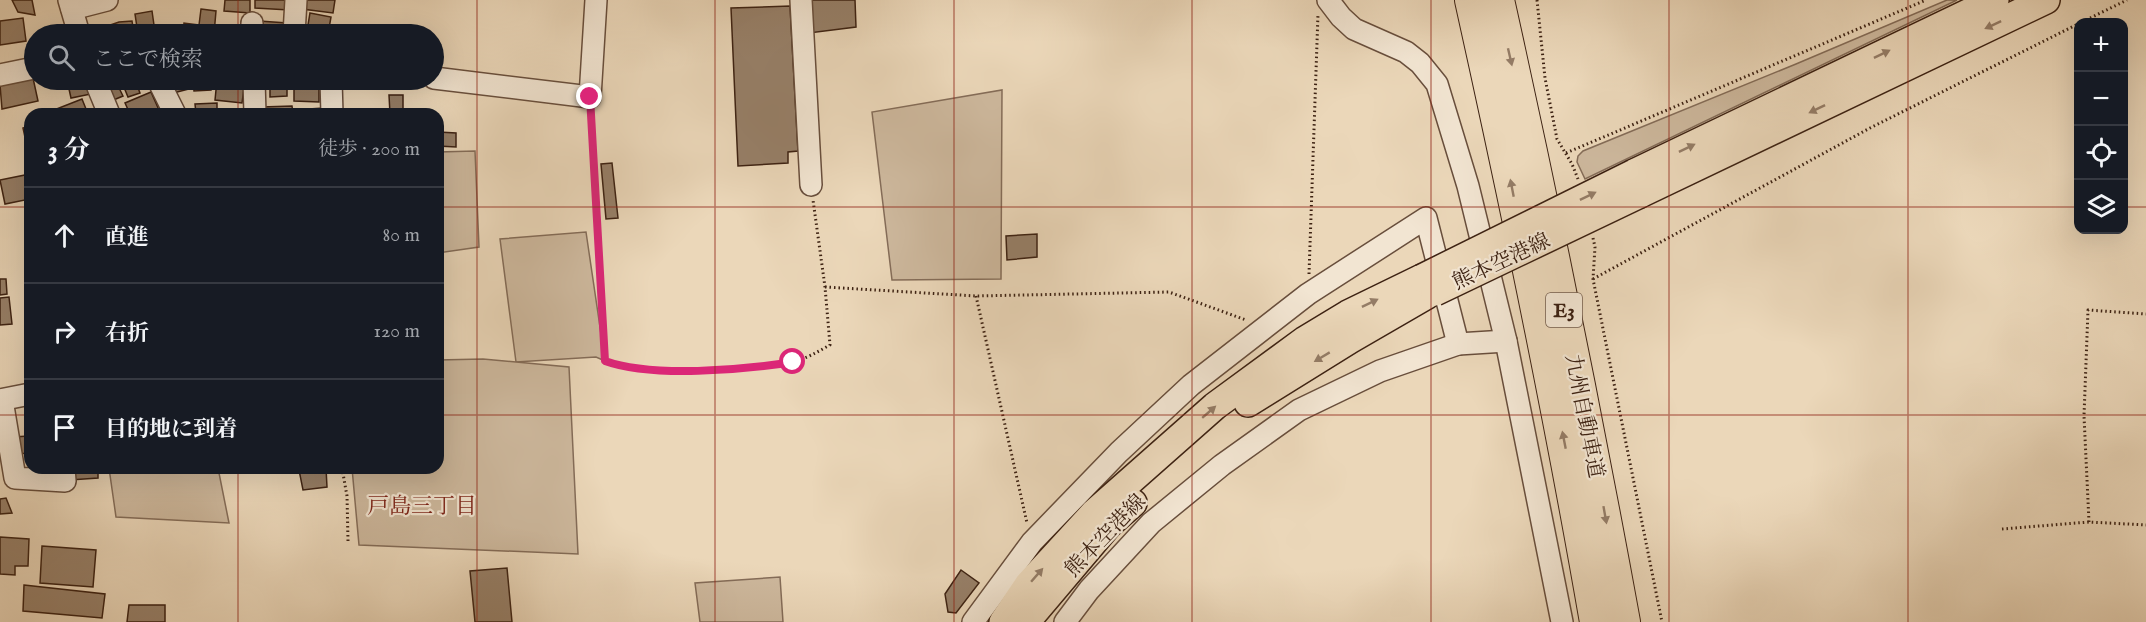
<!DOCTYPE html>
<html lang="ja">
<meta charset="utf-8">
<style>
:root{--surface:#171b24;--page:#20242c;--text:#f1f3f6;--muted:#9ea1a6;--line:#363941}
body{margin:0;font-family:"IM FELL English","Noto Serif JP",serif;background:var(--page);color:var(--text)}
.controls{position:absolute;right:18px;top:18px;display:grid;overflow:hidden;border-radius:12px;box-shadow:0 6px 24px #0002}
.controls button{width:54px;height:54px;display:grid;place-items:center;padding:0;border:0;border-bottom:2px solid var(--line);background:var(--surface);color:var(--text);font:30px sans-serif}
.stop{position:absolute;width:18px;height:18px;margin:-14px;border:4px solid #db2777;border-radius:50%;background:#fff}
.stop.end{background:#db2777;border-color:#fff;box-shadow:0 2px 6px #0008}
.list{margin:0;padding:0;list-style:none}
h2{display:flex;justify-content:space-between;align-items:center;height:78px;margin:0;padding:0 24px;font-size:26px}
h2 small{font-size:20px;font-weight:400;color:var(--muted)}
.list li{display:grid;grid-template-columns:39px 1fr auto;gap:18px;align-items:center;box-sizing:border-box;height:96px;padding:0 24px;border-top:2px solid var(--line)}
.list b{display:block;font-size:22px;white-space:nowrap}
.list em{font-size:20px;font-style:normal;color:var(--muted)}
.icon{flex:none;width:33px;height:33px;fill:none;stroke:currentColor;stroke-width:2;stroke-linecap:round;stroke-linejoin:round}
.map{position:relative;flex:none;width:2146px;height:622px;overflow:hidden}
.search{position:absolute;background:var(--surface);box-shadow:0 6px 24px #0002;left:24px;top:24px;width:420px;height:66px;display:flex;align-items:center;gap:15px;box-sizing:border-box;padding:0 21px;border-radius:33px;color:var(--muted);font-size:22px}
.panel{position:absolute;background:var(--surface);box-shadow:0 6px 24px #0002;left:24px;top:108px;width:420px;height:366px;border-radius:18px}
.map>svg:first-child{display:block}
.green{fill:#cdb89d;stroke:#846c58;stroke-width:1.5}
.building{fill:#978069;stroke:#3c2112;stroke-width:1.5}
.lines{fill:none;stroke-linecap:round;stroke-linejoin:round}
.minor-casing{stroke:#684e3c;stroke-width:24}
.major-casing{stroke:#3c2112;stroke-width:30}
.highway-casing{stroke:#3c2112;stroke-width:34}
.path{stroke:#3c2112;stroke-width:3;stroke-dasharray:1.5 3;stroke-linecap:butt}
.minor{stroke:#f2e5d2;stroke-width:21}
.major{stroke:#ebd7b9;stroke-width:27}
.highway{stroke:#ebd7b9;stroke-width:32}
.major-bridge-casing{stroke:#3c2112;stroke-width:30;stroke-linecap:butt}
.major-bridge{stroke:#ebd7b9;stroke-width:27}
.oneway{fill:#947c66}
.route{stroke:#db2777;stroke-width:8}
.grid{fill:none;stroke:#8f2418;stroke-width:1.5;stroke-opacity:0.55}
.labels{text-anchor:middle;stroke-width:4.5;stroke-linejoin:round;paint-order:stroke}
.shield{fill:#f2e5d2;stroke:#735c4c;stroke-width:1.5}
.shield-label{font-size:20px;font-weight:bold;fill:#3c2112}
.street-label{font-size:21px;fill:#3c2112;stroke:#f2e5d2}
.neighbourhood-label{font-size:22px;fill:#7a1f14;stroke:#f2e5d2}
</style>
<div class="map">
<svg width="2146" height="622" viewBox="0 0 2146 622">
<rect width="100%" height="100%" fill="#ebd7b9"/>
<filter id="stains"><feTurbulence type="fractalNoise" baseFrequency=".00333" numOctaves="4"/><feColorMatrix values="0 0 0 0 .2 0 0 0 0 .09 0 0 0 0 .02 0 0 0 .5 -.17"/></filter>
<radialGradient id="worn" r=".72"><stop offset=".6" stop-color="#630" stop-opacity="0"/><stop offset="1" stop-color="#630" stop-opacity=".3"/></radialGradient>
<!-- green -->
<g class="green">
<polygon points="1947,0 1957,0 1585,179 1577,162 1578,156 1583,151 1796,64"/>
<polygon points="1002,90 1001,279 892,280 872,112"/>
<polygon points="475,151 479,247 438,253 438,152"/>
<polygon points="586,232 605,361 596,357 516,362 500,239"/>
<polygon points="483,359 569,367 578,554 359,545 352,468 438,468 438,360"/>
<polygon points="109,468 218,468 229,523 116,517"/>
<polygon points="780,577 783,622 700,622 695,583"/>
</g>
<!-- building -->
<g class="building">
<polygon points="12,0 32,0 35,15 18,12"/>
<polygon points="225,0 250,0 250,13 224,11"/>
<polygon points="255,0 289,0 289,10 255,8"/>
<polygon points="303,0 335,0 333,13 302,9"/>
<polygon points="809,0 855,0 856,27 809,33"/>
<polygon points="790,6 798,151 788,152 788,163 738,166 731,8"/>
<polygon points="201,9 216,11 214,34 183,34 184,23 199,25"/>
<polygon points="152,11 155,32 138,34 135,14"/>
<polygon points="310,13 331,17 328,34 315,34 317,27 308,25"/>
<polygon points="23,18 26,41 0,45 0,21"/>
<polygon points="132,21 134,34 84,34 119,22"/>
<polygon points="259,21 287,23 285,34 256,34"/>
<polygon points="33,78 38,101 2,109 0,85"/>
<polygon points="67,80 88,80 91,94 71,98"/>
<polygon points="111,80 115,80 123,96 111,101 102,83"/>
<polygon points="121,80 135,80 140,93 128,97"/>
<polygon points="165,80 187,80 189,89 169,94"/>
<polygon points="193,80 211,80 211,90 194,91"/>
<polygon points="217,80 245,80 242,103 215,100"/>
<polygon points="270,80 287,80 287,96 270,97"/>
<polygon points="294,80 312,80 312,89 319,89 319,102 294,101"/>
<polygon points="151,92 159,110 149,114 130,114 125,103"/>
<polygon points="389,95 403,95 403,114 390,114"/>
<polygon points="82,99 88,114 55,114 54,110"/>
<polygon points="217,103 217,114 196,114 195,104"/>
<polygon points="292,106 293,114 263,114 262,107"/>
<polygon points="323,108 323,114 294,114 294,110"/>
<polygon points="30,126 30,160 23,128"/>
<polygon points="438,132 456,133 456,147 438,146"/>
<polygon points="612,163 618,218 606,219 601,164"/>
<polygon points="30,174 30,199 5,204 0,180"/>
<polygon points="1037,234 1037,257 1007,260 1006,236"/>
<polygon points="0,279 6,279 7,294 0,295"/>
<polygon points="9,297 12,324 0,325 0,298"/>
<polygon points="28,436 30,453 16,454 14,437"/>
<polygon points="69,468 98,468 98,478 70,480"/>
<polygon points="326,468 327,487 303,490 299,470"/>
<polygon points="6,498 12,513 0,514 0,499"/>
<polygon points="0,537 29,539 28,566 15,566 15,575 0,574"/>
<polygon points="42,546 96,550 93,587 40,583"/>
<polygon points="507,568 512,622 475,622 470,571"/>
<polygon points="961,570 979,583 956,613 948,612 945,594"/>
<polygon points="24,585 105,594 102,618 23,611"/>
<polygon points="129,605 165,605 165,622 127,622"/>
</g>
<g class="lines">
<!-- minor casing -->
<g class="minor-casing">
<g id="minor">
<polyline points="69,0 79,34"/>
<polyline points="801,0 811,185"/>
<polyline points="1328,0 1341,17 1354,29 1406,52 1420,63 1437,84 1468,186 1506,341 1562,622"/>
<polyline points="72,9 107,0"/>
<polyline points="252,23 252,34"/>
<polyline points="294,34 296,0"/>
<polyline points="0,75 34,68"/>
<polyline points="434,78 590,97 596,0"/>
<polyline points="95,80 109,114"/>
<polyline points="158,80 175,114"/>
<polyline points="254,80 255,114"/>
<polyline points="331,80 332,114"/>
<polyline points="0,400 30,394"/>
<polyline points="2,400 15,478 65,481 64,468"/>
<polyline points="973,622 1032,542 1119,452 1191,385 1308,294 1426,218 1458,344"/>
<polyline points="1065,622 1089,590 1151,523 1222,465 1299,410 1380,371 1458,344 1506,341"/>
</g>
</g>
<!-- major casing -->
<g class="major-casing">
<g id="major">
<polyline points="1634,173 1995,0"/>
<polyline points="1640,194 2046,0"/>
<polyline points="1248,403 1351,339 1427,295"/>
<polyline points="1003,622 1028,585 1095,512 1215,406 1305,340 1348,314 1422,278"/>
<polyline points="1026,622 1108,525 1133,503"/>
</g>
</g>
<!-- highway casing -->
<g class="highway-casing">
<g id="highway">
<path d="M 1471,0 C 1517,207 1560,414 1596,622"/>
<path d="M 1498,0 C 1544,207 1586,414 1624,622"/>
</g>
</g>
<!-- path -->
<g class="path">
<polyline points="1537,0 1545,78 1557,139 1572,164 1578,179"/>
<polyline points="2082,22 2127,0"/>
<path d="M 591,114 L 605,361 C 640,374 681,370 719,369 C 743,368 768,367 792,362 C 806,359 817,352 830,345 L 825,287 L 813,200"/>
<polyline points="1566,153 1926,0"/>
<polyline points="1593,238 1595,247 1593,279 1662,622"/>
<polyline points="1309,274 1318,14"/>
<polyline points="1593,279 1870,128 2078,24"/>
<polyline points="825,287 976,296 1169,292 1246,320"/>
<polyline points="976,296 1027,523"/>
<polyline points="342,468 347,496 348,541"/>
<polyline points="2089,522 2084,416 2088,310 2146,314"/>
<polyline points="2002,529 2089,522 2146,525"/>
</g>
<!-- minor -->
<use href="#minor" class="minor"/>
<!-- major -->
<use href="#major" class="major"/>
<!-- highway -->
<use href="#highway" class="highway"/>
<!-- major-bridge casing -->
<g class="major-bridge-casing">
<g id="major-bridge">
<polyline points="1422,278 1634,173"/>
<polyline points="1435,292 1640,194"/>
</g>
</g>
<!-- major-bridge -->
<use href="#major-bridge" class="major-bridge"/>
</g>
<!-- one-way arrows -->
<defs><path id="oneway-solid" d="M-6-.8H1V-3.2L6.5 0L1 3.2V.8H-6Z" transform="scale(1.5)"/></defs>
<g class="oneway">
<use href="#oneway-solid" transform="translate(1993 25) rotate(155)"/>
<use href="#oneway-solid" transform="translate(1882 54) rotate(-26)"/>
<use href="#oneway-solid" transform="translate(1510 57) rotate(77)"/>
<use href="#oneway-solid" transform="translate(1817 109) rotate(154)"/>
<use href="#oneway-solid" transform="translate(1687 148) rotate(-26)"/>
<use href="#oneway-solid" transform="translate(1512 188) rotate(-101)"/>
<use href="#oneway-solid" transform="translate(1588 196) rotate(-26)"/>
<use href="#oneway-solid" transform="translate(1370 303) rotate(-26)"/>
<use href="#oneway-solid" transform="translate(1322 357) rotate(149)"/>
<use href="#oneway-solid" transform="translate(1209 412) rotate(-41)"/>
<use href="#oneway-solid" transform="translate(1564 440) rotate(-101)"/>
<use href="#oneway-solid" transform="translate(1605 515) rotate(80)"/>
<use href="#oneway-solid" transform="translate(1037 575) rotate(-49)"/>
</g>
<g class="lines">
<!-- route -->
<path class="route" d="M 590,97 L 605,361 C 652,378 743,370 793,362"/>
</g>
<!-- grid -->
<path class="grid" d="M 238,0 L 238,34M 477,0 L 477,622M 715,0 L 715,622M 954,0 L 954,622M 1192,0 L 1192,622M 1431,0 L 1431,622M 1669,0 L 1669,622M 1908,0 L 1908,622M 238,80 L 238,114M 0,207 L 30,207M 438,207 L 2078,207M 2124,207 L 2146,207M 0,415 L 30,415M 438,415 L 2146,415M 238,468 L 238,622"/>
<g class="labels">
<!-- shield labels -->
<rect class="shield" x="1546" y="293" width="36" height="34" rx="4.5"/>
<g class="shield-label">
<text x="1564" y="317">E3</text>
</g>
<!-- street labels -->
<g class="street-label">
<text transform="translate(1501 261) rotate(-25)" y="7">熊本空港線</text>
<text transform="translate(1585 416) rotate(79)" y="7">九州自動車道</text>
<text transform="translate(1105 535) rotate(-46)" y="7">熊本空港線</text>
</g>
<!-- neighbourhood labels -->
<g class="neighbourhood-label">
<text x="422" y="513">戸島三丁目</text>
</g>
</g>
<rect width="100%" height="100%" filter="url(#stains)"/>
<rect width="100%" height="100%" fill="url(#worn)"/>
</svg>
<div class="controls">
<button>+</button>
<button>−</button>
<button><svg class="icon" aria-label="locate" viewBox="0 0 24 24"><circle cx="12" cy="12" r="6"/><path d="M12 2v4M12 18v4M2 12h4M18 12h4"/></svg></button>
<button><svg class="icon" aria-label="layers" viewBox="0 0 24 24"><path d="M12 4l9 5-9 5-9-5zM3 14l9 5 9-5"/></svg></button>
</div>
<div class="stop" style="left:793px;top:362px"></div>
<div class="stop end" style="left:590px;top:97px"></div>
<div class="search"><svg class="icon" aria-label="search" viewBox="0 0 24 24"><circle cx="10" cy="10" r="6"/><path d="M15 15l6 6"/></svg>ここで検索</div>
<section class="panel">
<h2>3 分<small>徒歩 · 200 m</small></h2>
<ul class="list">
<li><svg class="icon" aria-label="ahead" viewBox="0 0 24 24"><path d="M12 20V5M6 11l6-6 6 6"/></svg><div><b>直進</b></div><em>80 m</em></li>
<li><svg class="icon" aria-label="right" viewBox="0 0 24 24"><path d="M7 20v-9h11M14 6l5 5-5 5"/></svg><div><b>右折</b></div><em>120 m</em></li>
<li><svg class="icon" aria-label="arrive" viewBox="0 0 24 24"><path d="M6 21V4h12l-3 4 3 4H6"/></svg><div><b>目的地に到着</b></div></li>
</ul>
</section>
</div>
